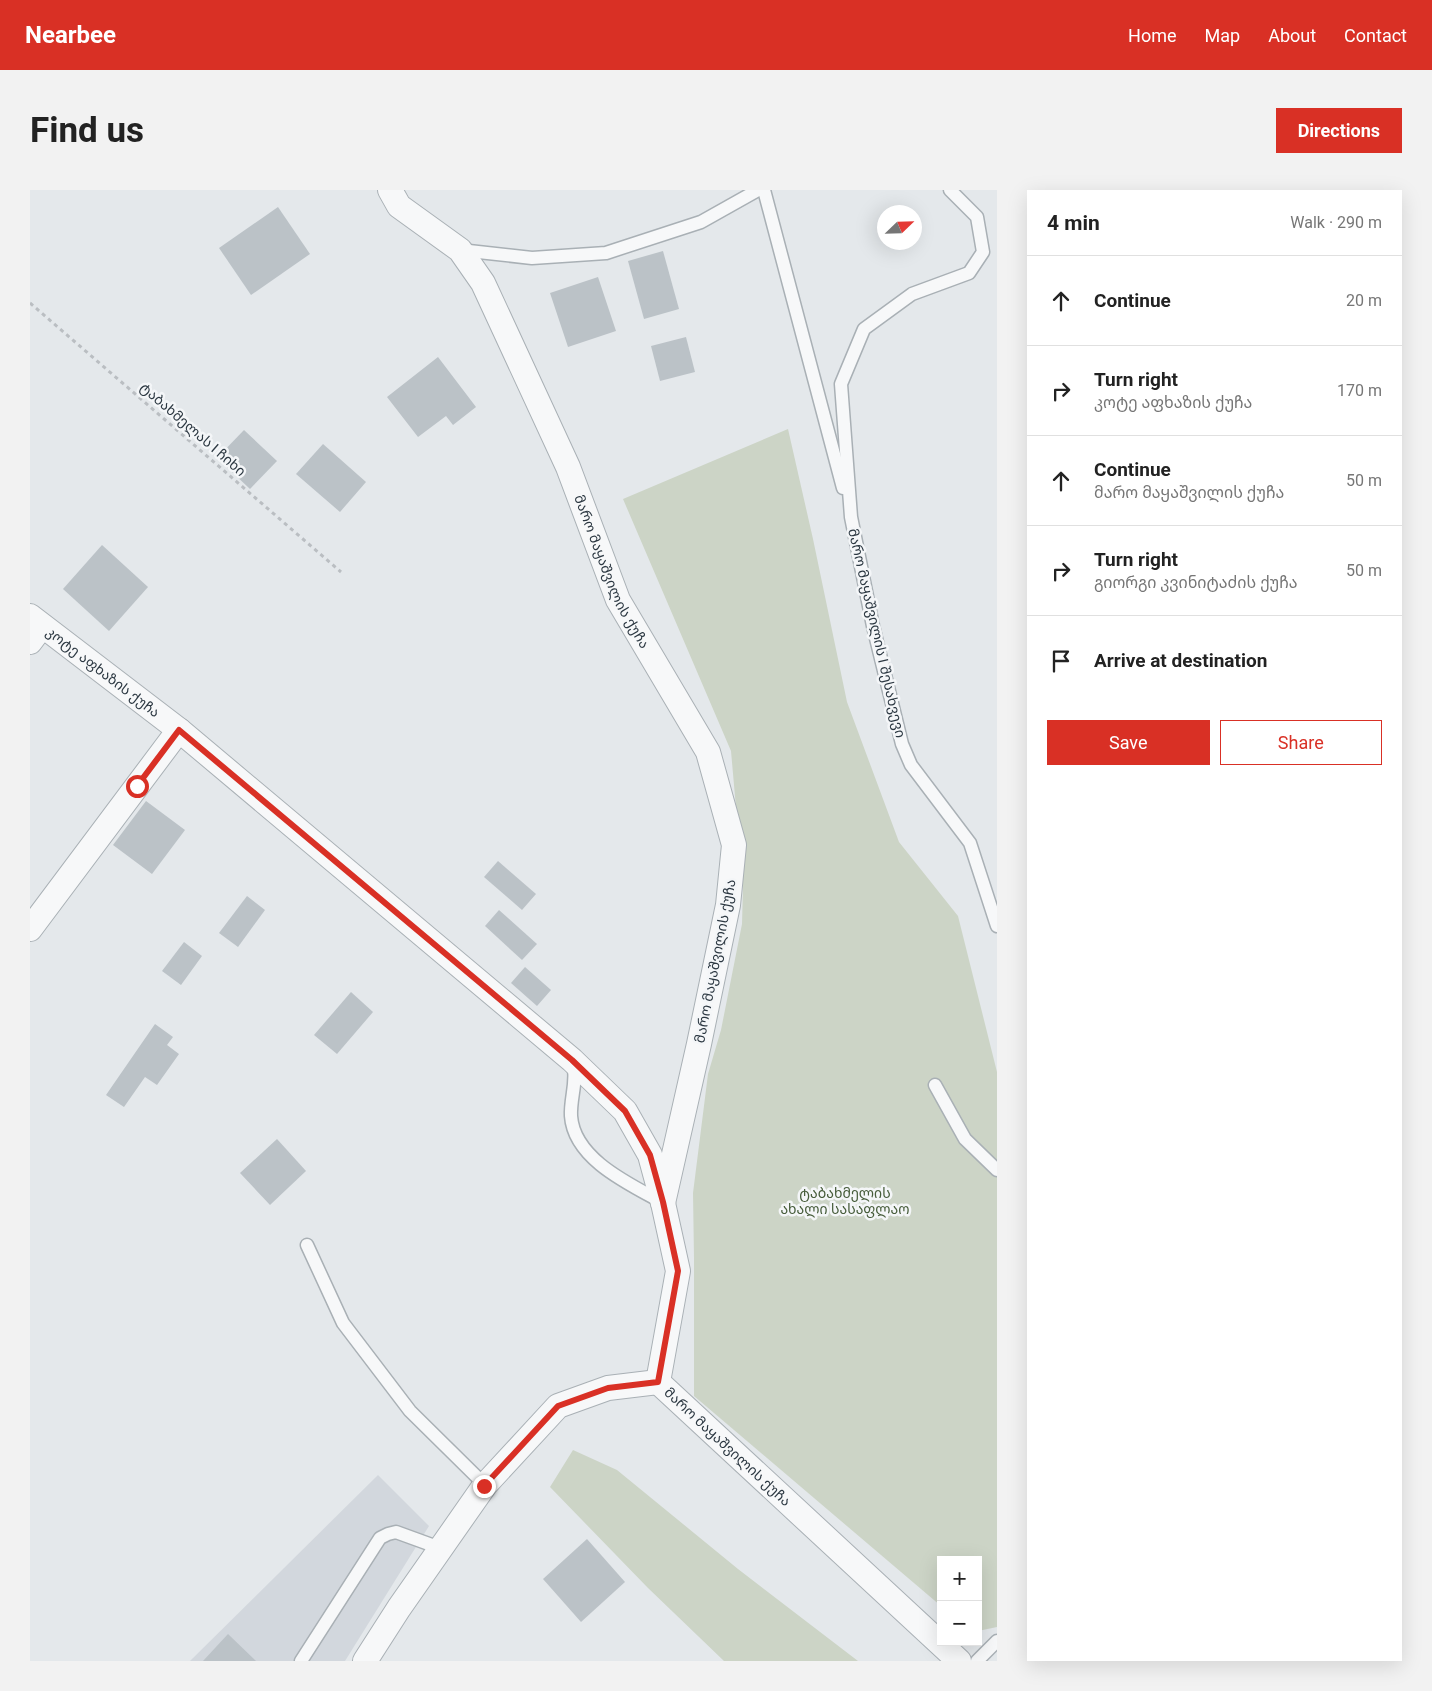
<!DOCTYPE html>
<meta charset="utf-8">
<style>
:root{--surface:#fff;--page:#f2f2f2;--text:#222;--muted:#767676;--line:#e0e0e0;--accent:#d93025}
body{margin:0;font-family:Roboto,"Noto Sans Georgian",sans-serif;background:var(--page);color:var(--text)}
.controls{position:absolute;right:15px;bottom:15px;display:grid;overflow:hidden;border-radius:0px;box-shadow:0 5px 20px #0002}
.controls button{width:45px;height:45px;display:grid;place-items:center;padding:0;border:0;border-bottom:1px solid var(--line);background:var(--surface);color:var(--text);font:25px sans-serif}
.compass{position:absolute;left:847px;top:15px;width:45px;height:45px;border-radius:50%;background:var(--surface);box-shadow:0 5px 20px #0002;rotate:67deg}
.stop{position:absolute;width:15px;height:15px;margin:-11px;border:4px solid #d93025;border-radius:50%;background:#fff}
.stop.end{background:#d93025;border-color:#fff;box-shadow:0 1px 5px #0008}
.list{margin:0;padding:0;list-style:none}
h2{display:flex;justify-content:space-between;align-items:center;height:65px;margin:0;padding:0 20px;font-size:21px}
h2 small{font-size:16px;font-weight:400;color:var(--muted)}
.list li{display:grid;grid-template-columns:32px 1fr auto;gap:15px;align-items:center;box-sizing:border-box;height:90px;padding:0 20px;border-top:1px solid var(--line)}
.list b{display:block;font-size:19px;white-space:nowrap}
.list p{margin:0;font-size:16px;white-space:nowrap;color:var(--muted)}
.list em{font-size:16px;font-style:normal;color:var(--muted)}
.actions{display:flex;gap:10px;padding:15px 20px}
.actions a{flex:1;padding:11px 0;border:1px solid var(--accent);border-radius:0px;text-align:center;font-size:18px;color:var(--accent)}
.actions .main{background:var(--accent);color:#fff}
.icon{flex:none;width:28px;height:28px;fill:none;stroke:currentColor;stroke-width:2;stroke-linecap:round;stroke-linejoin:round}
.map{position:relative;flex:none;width:967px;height:1471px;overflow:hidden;border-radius:0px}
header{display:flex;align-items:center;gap:30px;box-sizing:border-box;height:70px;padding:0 25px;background:var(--accent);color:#fff}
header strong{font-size:24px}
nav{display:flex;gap:28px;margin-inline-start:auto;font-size:18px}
.intro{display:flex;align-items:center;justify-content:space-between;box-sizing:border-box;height:120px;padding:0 30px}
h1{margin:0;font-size:35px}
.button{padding:12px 22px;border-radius:0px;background:var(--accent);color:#fff;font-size:18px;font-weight:700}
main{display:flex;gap:30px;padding:0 30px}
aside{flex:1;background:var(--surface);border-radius:0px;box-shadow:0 5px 20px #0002}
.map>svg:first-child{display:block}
.built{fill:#d2d7dd}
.green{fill:#ccd4c6}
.building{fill:#bbc2c7}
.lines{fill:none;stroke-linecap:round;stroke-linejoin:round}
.lane-casing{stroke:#a9b0b5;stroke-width:15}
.street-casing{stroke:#a9b0b5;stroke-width:26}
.path{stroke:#babec2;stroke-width:3;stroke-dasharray:4 4;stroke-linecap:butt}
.lane{stroke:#f7f8f9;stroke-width:12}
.street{stroke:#f7f8f9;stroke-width:24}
.route{stroke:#d93025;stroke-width:6}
.labels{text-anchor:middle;stroke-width:5;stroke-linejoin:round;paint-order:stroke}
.street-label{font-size:14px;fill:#2c3842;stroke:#f4f6f8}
.park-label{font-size:14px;fill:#475d3b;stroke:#f4f6f8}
</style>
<header>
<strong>Nearbee</strong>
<nav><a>Home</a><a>Map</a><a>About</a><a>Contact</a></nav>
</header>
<div class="intro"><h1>Find us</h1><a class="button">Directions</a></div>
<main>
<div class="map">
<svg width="967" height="1471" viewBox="0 0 967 1471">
<rect width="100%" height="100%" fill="#e4e8eb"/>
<!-- built -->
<polygon class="built" points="348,1285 399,1336 315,1471 160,1471"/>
<!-- green -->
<g class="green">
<polygon points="758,239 783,349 817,512 869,652 928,726 967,882 967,1437 948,1441 948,1370 911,1370 911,1416 664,1206 664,1068 663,1003 678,884 691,840 712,734 713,697 701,561 593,309"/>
<polygon points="543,1260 587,1280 708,1379 828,1471 694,1471 618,1398 520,1297"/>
</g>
<!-- building -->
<g class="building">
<polygon points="248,17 280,64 221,105 189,58"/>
<polygon points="633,61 649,119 614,129 598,71"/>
<polygon points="568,87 586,141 538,157 520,103"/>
<polygon points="656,147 665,182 630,191 621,156"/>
<polygon points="408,167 446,217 423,235 416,226 388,247 357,207"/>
<polygon points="214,240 247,271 220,299 187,268"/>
<polygon points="293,254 336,292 310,322 266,284"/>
<polygon points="72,355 118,397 79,441 33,399"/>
<polygon points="116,611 155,640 122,684 83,655"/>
<polygon points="468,671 506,704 492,720 454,687"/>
<polygon points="217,706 235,720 208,757 189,743"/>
<polygon points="469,720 507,754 492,770 455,736"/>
<polygon points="154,752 172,766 151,795 132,781"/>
<polygon points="495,777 521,800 507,816 481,793"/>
<polygon points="321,802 343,822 307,864 284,845"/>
<polygon points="125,834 143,847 137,855 149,864 127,895 115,887 94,917 76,905"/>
<polygon points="247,949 276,981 240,1015 210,983"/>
<polygon points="557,1349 595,1392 551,1432 513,1389"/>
<polygon points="198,1444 226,1471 173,1471"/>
</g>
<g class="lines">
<!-- lane casing -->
<g class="lane-casing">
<g id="lane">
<polyline points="734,0 813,298"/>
<polyline points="920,0 947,27 953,62 939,83 882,104 834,139 811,194 821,327 843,436 872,554 881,575 940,653 967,736"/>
<polyline points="430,60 502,68 576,63 671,32 728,0"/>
<path d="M 543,873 C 548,890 540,908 541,926 C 544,969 599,994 632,1012"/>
<polyline points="905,895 935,949 967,980"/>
<polyline points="277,1055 313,1133 380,1221 455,1295"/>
<polyline points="271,1471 350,1348 358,1344 366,1342 410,1358"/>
<polyline points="947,1471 967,1451"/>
</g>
</g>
<!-- street casing -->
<g class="street-casing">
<g id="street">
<path id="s1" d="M 360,0 L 369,16 L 430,60 L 453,93 L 538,277 L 588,410 L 678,562 L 704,655 L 698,715 L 669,854 L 633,1013"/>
<path id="s2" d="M 0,426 L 149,540 L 542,870 L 595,921 L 620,965 L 633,1013 L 648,1081 L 628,1192"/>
<polyline points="0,452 12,436"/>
<polyline points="0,739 149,540"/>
<path id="s3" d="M 628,1192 L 929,1471"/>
<polyline points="335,1471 369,1418 455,1295 528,1216 578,1198 628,1192"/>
</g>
</g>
<!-- path -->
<polyline class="path" points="0,113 311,382"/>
<!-- lane -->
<use href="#lane" class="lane"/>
<!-- street -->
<use href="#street" class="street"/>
</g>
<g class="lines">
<!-- route -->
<polyline class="route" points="107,596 149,540 542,870 595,921 620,965 633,1012 648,1081 628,1192 578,1198 528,1216 454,1296"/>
</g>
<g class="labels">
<!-- street labels -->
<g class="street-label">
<text transform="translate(163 239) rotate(41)" y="5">ტაბახმელას I ჩიხი</text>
<text dy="5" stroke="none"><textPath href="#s1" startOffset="450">მარო მაყაშვილის ქუჩა</textPath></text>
<text transform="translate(847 443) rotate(77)" y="5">მარო მაყაშვილის I შესახვევი</text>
<text dy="5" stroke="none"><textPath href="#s2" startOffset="92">კოტე აფხაზის ქუჩა</textPath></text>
<text transform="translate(685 771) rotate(-79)" y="5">მარო მაყაშვილის ქუჩა</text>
<text dy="5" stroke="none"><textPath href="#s3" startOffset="95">მარო მაყაშვილის ქუჩა</textPath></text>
</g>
<!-- park labels -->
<g class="park-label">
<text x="815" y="1008">ტაბახმელის<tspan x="815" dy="16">ახალი სასაფლაო</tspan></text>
</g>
</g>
</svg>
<div class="controls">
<button>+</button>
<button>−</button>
</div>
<svg class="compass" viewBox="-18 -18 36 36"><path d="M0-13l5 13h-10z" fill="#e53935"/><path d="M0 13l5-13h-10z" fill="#767676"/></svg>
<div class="stop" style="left:107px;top:596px"></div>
<div class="stop end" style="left:454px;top:1296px"></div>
</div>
<aside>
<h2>4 min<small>Walk · 290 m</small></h2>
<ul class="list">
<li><svg class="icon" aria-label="ahead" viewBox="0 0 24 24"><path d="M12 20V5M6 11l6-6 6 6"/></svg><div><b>Continue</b></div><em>20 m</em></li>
<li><svg class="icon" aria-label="right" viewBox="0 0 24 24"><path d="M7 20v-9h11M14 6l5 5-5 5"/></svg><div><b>Turn right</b><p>კოტე აფხაზის ქუჩა</p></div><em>170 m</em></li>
<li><svg class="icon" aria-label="ahead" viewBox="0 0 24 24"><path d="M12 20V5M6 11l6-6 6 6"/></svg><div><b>Continue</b><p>მარო მაყაშვილის ქუჩა</p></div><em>50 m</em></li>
<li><svg class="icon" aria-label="right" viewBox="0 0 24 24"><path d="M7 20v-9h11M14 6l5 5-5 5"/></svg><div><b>Turn right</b><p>გიორგი კვინიტაძის ქუჩა</p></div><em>50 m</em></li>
<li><svg class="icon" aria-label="arrive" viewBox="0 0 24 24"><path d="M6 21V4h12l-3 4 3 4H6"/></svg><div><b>Arrive at destination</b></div></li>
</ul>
<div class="actions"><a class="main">Save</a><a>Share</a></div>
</aside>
</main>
